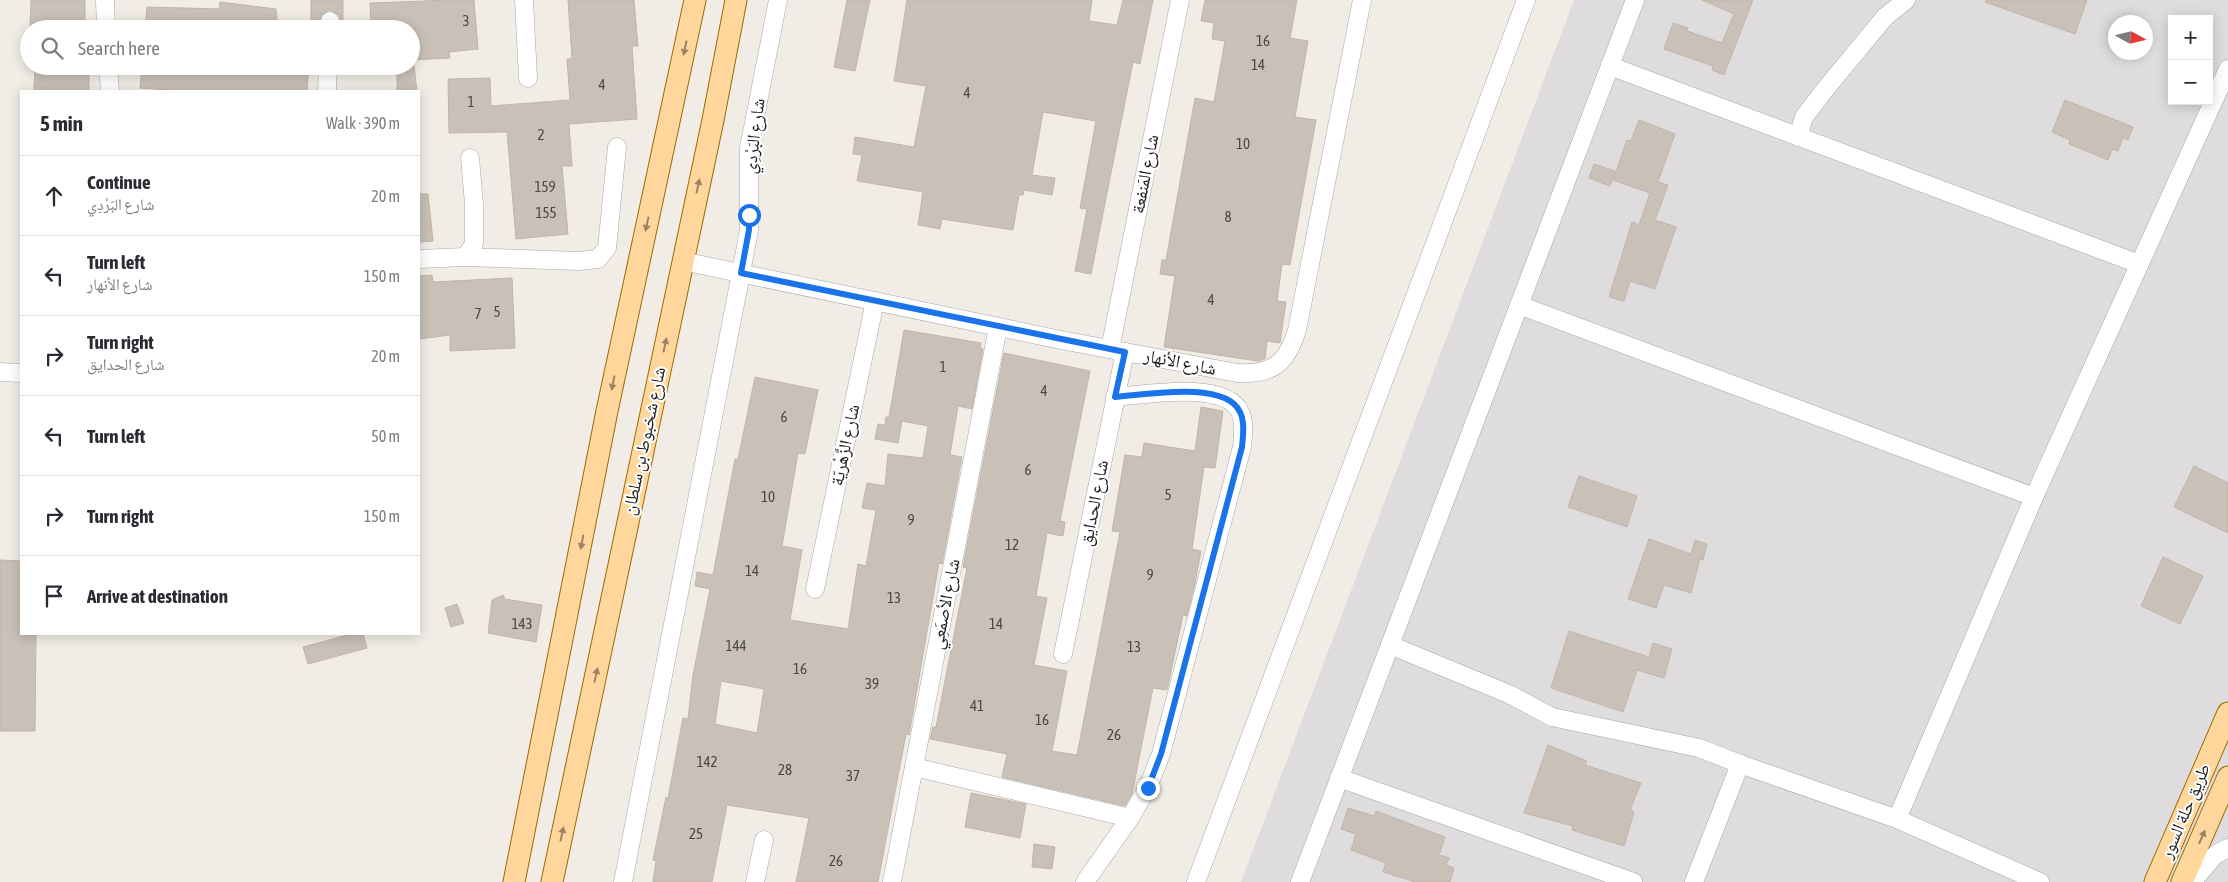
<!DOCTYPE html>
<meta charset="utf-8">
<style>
:root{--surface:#fff;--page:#f7f7f7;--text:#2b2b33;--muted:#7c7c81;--line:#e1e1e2}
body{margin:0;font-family:"Asap Condensed","Noto Naskh Arabic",sans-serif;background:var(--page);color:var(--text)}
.controls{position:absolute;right:15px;top:15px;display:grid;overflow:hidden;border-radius:0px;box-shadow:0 2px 12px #0003}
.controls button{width:45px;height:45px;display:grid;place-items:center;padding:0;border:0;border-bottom:1px solid var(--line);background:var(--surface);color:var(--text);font:25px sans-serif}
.compass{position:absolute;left:2108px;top:15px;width:45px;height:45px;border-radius:50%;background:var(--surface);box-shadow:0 2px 12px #0003;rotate:98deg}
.stop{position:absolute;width:15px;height:15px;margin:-11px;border:4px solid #1a73e8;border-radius:50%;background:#fff}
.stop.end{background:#1a73e8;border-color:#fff;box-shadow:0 1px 5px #0008}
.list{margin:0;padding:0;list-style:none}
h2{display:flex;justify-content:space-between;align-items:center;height:65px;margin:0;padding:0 20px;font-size:21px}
h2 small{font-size:16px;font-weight:400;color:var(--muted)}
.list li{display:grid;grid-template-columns:32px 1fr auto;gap:15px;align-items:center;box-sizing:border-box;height:80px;padding:0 20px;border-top:1px solid var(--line)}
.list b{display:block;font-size:19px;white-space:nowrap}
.list p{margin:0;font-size:16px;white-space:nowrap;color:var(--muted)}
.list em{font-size:16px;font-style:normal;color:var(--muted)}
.icon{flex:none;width:28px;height:28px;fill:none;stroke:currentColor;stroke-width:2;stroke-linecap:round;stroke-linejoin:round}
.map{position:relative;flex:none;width:2228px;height:882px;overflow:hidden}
.search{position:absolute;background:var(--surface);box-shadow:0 2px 12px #0003;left:20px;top:20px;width:400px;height:55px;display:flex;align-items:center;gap:12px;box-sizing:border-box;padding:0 18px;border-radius:28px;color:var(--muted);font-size:19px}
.panel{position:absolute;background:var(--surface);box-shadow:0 2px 12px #0003;left:20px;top:90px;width:400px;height:545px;border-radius:0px}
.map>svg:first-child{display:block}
.residential{fill:#dedcdc;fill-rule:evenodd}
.building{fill:#c9c0b8;stroke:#c3b4a7;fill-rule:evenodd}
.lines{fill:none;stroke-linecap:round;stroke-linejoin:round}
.minor-casing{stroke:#a7a7a7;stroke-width:19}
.major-casing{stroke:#9b6b00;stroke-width:23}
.minor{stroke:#fff;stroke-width:18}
.major{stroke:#ffd69c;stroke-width:21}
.oneway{fill:#9b8464}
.route{stroke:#1a73e8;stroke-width:6}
.labels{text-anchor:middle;stroke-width:4;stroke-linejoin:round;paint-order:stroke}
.number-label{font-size:15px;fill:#4a4846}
.street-label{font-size:18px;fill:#202020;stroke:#fff}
</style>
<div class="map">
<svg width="2228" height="882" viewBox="0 0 2228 882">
<rect width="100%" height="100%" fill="#f1ede6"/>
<!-- residential -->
<path class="residential" d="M 1574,0 L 2228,0 L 2228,882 L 1241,882 ZM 2172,19 L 2209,19 L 2209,101 L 2172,101 ZM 2116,22 L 2146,22 L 2146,52 L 2116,52 Z"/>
<!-- building -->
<g class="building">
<polygon points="31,0 85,0 85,29 30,29"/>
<polygon points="311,0 343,0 343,29 341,29 339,15 330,10 321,15 319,29 311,29"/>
<polygon points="450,0 474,0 478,49 449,52 450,58 411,60 411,29 371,29 370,3"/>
<polygon points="568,0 634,0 638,46 632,46 637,119 569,124 572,166 562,166 568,234 516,239 507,132 449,133 448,79 490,78 491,106 570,100 567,59 572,59"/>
<polygon points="847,0 870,0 855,71 834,67"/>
<polygon points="907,0 1092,0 1089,21 1117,25 1123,0 1153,0 1140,64 1133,62 1091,274 1075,271 1087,209 1080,208 1096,121 1043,112 1032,175 1055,178 1052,195 1024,190 1023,195 1019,195 1013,230 942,219 940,229 918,225 923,192 857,181 862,155 853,154 855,137 914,147 926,86 894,81"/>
<polygon points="1205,0 1297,0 1290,38 1308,41 1295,117 1316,120 1290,265 1282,264 1277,301 1286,302 1280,343 1267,341 1265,359 1258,361 1164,347 1175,276 1160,274 1162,260 1166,260 1195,98 1214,102 1225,41 1212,39 1214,23 1201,21"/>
<polygon points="1702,0 1753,0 1724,75 1712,70 1713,66 1664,49 1673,23 1688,28 1687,31 1722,43 1734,14"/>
<polygon points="1986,0 2087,0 2075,34 1985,2"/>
<polygon points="220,2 276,9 278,29 145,29 147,7 219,9"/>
<polygon points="35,66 89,66 89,91 34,91"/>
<polygon points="142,66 309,66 307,91 183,91 140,88"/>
<polygon points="397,66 414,66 417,91 397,91"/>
<polygon points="2065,100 2133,127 2128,140 2123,138 2118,151 2112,149 2108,160 2069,144 2070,140 2052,132"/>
<polygon points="1639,120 1675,134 1658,182 1668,185 1655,220 1676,227 1655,289 1630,281 1624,301 1609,297 1632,222 1639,225 1650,193 1613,180 1627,140 1631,141"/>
<polygon points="1594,164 1615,171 1610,186 1589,178"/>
<polygon points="419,194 428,194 433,241 419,242"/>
<polygon points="432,275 433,282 512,278 515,348 450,351 450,335 419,339 419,276"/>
<path d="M 904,330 L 981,343 L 980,348 L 983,349 L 972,409 L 958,406 L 950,455 L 962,457 L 942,564 L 939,563 L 909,735 L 906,734 L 878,882 L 796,882 L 809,818 L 727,805 L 712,882 L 653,882 L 656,861 L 653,860 L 666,797 L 668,798 L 683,718 L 688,719 L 693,675 L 710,589 L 695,586 L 697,572 L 713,575 L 735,459 L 738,459 L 755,377 L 818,390 L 805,454 L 798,453 L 782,546 L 802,550 L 790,620 L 848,629 L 858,564 L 866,566 L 876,510 L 862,508 L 867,483 L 885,486 L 888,454 L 923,458 L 928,426 L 902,421 L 898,443 L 875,439 L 878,424 L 885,425 L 886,417 L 889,417 ZM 721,681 L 764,689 L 757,733 L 715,724 Z"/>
<polygon points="1004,353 1090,371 1060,521 1065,522 1063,536 1047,533 1036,596 1047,598 1034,665 1067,671 1052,751 1077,755 1120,532 1112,531 1125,455 1142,457 1144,443 1195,451 1201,407 1223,411 1215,468 1204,467 1192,549 1201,551 1195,583 1187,616 1183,615 1167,690 1153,688 1132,794 1125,806 1002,777 1007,754 930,739 933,727 936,727 967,568 963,567"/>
<polygon points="2194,466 2228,483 2228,533 2174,507"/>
<polygon points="1579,476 1637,496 1627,527 1568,507"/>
<polygon points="1649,539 1691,554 1695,540 1707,544 1703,560 1700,559 1691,593 1664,585 1656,608 1628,599"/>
<polygon points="2163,557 2203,576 2180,624 2141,606"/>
<polygon points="0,560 21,561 21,634 36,634 35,731 0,731"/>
<polygon points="503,595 505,599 542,605 536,642 488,633 492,600"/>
<polygon points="457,604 464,623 451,627 445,608"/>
<polygon points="1569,631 1649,657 1653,643 1672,649 1664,678 1637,670 1623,712 1551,688"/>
<polygon points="351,634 363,634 367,648 308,664 303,647"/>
<polygon points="1548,745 1587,761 1585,765 1641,783 1630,810 1634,812 1624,846 1572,830 1573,826 1524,813"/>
<polygon points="971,793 1026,804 1020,838 965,827"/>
<polygon points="1348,808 1374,816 1376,811 1445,837 1439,855 1449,858 1446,865 1454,868 1450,882 1416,882 1383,872 1386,863 1351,850 1356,834 1341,829"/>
<polygon points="1034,844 1055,847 1052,869 1032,867"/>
</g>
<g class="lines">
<!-- minor casing -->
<g class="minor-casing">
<g id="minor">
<polyline points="105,0 106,29"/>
<polyline points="524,0 528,78"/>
<polyline points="330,29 330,21"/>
<polyline points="108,66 110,91"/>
<polyline points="1610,66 2139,264"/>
<polyline points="327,91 328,66"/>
<polyline points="1798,137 1804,117 1827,87 1885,17 1906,0"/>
<polyline points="465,257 579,261 598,259 607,248 617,147"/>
<polyline points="419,259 465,257 474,244 474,204 470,158"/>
<path d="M 682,261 L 1061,340 L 1237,373 C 1273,375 1287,363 1297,330 L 1362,0"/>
<polyline points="1519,305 2034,497"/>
<polyline points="1110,349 1180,0"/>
<polyline points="0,372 21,373"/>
<polyline points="815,589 875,301"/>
<polyline points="1390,645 1511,695 1552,717 1699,748 1740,764 1897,819 2040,882"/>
<polyline points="1063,654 1125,352"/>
<polyline points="914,767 1130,818"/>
<polyline points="1339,778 1633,882"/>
<polyline points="1897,819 2034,497 2228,69"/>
<polyline points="623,882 741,273 749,230 749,148 778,0"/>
<polyline points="755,882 764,840"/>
<polyline points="892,882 998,327"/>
<path d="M 1085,882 L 1130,818 L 1148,787 L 1161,754 L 1242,447 C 1243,436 1245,422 1240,412 C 1225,380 1144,395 1115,397"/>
<polyline points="1196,882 1526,0"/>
<polyline points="1300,882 1635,0"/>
<polyline points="1694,882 1740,764"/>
<polyline points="2192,882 2215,855 2228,848"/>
</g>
</g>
<!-- major casing -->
<g class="major-casing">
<g id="major">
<polyline points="514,882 607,411 695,0"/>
<polyline points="552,882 713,120 736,0"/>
<polyline points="2155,882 2228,713"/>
<polyline points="2182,882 2228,777"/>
</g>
</g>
<!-- minor -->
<use href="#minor" class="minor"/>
<!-- major -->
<use href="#major" class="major"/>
</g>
<!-- one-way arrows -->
<defs><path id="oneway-solid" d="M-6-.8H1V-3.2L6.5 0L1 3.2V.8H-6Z" transform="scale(1.25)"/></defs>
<g class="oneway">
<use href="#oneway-solid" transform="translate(685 48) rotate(102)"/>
<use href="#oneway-solid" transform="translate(698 186) rotate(-78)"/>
<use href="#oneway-solid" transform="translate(647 224) rotate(102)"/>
<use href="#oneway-solid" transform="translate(665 345) rotate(-78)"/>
<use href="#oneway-solid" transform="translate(613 383) rotate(102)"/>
<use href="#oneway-solid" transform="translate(582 542) rotate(101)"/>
<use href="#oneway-solid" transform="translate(596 675) rotate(-78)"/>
<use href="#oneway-solid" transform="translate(562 834) rotate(-78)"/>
<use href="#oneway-solid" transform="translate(2202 837) rotate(-66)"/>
</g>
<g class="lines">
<!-- route -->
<path class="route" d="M 749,215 L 749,230 L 741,273 L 1125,352 L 1115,397 C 1144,395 1225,380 1240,412 C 1245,422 1243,436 1242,447 L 1161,754 L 1148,788"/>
</g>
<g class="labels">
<!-- number labels -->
<g class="number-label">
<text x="466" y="26">3</text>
<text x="1263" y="46">16</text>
<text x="1258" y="70">14</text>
<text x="602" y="90">4</text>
<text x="967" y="98">4</text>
<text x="471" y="107">1</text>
<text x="541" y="140">2</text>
<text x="1243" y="149">10</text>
<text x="545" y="192">159</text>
<text x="546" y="218">155</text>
<text x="1228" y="222">8</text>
<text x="1211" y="305">4</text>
<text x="497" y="317">5</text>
<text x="478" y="319">7</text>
<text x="943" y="372">1</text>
<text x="1044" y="396">4</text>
<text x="784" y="422">6</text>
<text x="1028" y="475">6</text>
<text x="1168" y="500">5</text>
<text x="768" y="502">10</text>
<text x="911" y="525">9</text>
<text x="1012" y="550">12</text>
<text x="752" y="576">14</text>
<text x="1150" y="580">9</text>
<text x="894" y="603">13</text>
<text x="522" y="629">143</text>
<text x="996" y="629">14</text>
<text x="736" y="651">144</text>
<text x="1134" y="652">13</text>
<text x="800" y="674">16</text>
<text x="872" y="689">39</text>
<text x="977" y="711">41</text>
<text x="1042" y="725">16</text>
<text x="1114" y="740">26</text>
<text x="707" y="767">142</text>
<text x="785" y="775">28</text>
<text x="853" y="781">37</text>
<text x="696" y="839">25</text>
<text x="836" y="866">26</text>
</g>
<!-- street labels -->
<g class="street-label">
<text transform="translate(754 136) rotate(-83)" y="6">شارع البَرْدِي</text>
<text transform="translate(1145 174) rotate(-79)" y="6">شارع المَنفعة</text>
<text transform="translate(1180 362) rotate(11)" y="6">شارع الأنهار</text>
<text transform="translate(644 441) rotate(-78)" y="6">شارع شخبوط بن سلطان</text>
<text transform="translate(845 445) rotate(-78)" y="6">شارع الزَّهْريّة</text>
<text transform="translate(1094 503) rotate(-79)" y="6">شارع الحدايق</text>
<text transform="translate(945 604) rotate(-79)" y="6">شارع الأصمَعِي</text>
<text transform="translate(2185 811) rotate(-67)" y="6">طريق حلة السور</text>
</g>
</g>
</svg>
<div class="controls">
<button>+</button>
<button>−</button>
</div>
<svg class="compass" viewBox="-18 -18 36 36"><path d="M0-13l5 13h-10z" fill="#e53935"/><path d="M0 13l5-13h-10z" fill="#7c7c81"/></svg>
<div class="stop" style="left:749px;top:215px"></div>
<div class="stop end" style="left:1148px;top:788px"></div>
<div class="search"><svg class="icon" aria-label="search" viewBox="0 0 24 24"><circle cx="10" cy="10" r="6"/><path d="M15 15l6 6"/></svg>Search here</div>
<section class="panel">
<h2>5 min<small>Walk · 390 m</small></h2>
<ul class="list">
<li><svg class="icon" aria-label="ahead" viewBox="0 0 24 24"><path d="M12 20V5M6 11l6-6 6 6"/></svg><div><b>Continue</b><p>شارع البَرْدِي</p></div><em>20 m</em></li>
<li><svg class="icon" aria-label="left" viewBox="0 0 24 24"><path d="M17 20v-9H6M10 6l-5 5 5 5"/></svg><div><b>Turn left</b><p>شارع الأنهار</p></div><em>150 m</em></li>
<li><svg class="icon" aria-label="right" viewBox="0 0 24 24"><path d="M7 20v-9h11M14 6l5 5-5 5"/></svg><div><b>Turn right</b><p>شارع الحدايق</p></div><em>20 m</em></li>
<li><svg class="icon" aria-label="left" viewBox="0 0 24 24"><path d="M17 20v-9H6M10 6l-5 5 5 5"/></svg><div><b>Turn left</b></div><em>50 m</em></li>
<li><svg class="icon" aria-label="right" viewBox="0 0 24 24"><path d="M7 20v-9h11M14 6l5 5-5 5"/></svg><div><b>Turn right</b></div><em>150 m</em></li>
<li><svg class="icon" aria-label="arrive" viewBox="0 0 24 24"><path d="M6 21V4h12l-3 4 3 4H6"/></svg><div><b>Arrive at destination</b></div></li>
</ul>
</section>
</div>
